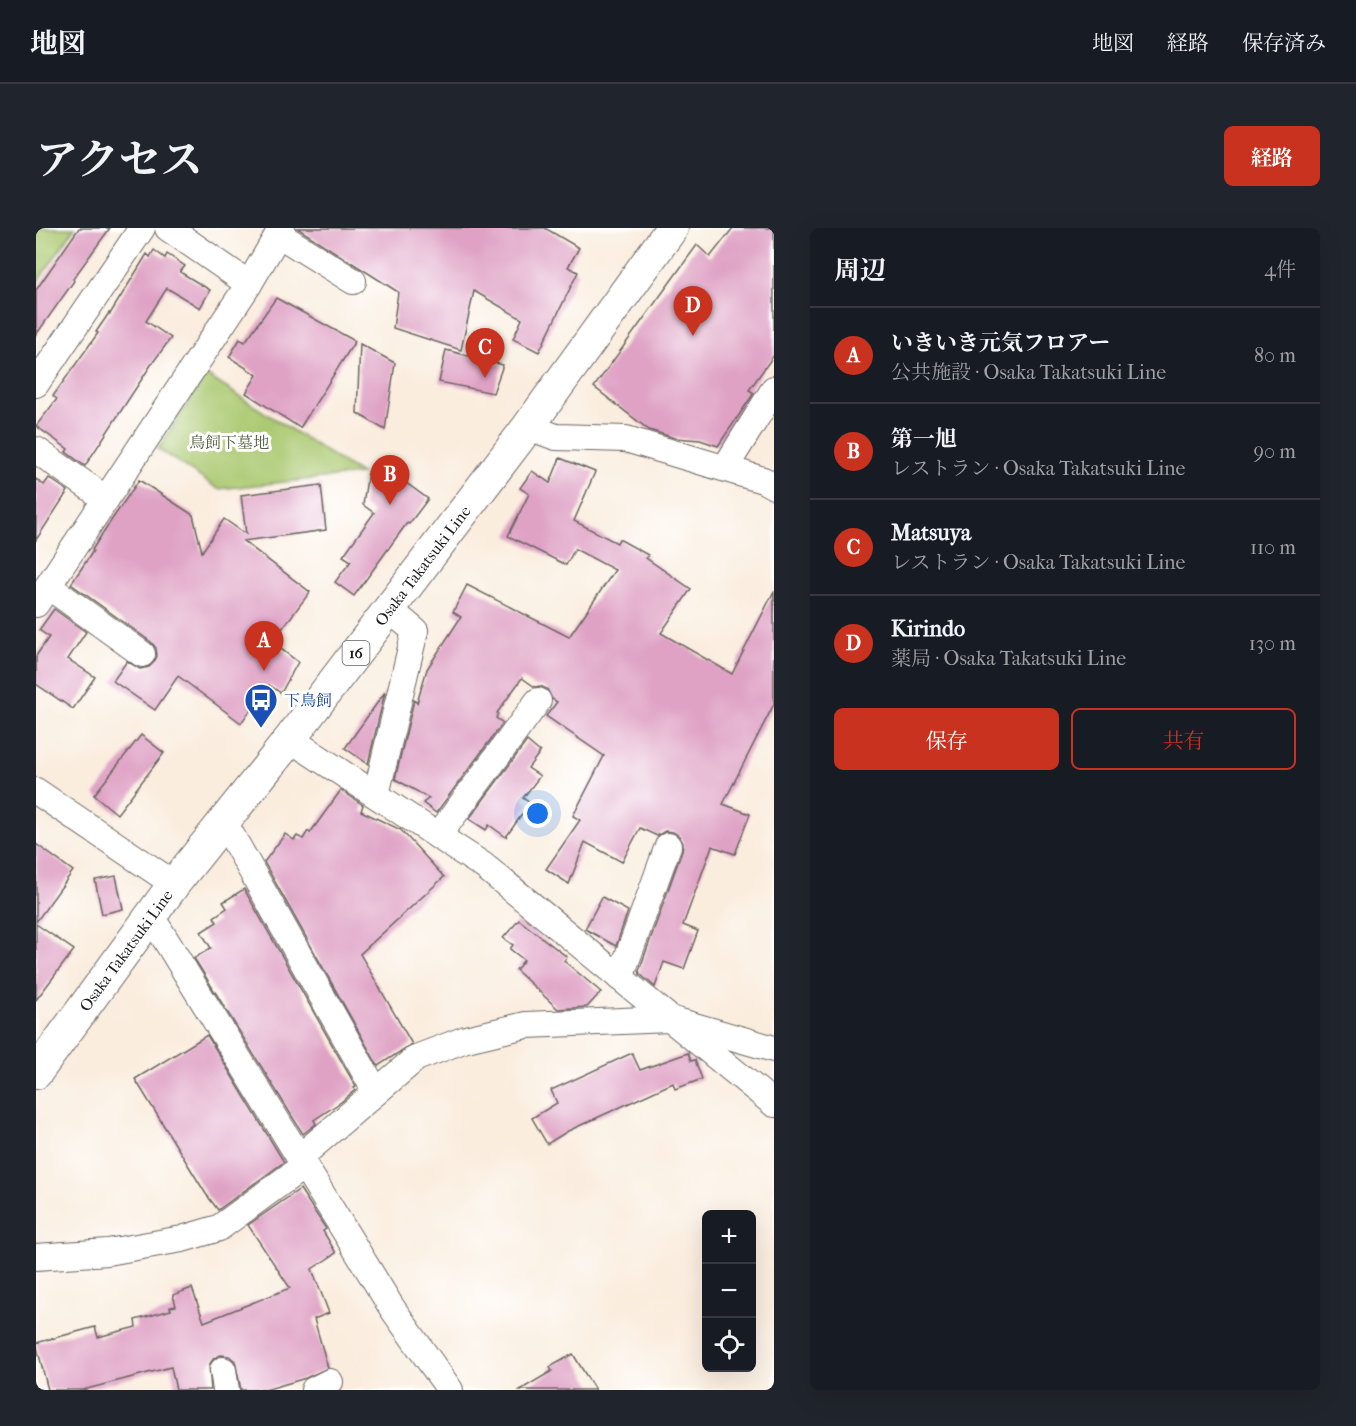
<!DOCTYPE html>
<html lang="ja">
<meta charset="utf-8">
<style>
:root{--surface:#171b24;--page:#20242c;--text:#f1f3f6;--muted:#9ea1a6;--line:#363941;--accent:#c8321e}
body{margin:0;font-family:"IM FELL French Canon","Noto Serif JP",serif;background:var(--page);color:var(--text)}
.controls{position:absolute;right:18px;bottom:18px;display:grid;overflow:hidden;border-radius:9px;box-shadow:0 6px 24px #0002}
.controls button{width:54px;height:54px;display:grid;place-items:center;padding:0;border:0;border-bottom:2px solid var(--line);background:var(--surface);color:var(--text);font:30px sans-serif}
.you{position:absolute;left:502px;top:586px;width:21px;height:21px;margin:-15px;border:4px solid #fff;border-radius:50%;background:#1a73e8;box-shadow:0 0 0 9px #1a73e833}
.badge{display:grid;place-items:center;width:39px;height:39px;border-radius:50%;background:var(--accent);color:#fff;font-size:20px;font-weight:700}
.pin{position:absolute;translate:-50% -50px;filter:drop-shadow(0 2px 3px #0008)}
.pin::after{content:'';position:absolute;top:32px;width:21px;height:18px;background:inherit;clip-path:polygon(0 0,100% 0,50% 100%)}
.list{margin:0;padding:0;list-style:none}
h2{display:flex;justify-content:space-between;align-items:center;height:78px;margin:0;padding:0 24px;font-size:26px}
h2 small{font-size:20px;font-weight:400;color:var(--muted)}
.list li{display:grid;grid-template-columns:39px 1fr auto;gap:18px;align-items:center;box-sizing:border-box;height:96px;padding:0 24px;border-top:2px solid var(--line)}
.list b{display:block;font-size:22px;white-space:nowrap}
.list p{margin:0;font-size:20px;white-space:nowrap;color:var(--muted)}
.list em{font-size:20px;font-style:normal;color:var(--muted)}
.actions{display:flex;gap:12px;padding:18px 24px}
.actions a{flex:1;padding:14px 0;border:2px solid var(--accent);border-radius:9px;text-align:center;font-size:21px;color:var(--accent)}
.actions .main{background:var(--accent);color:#fff}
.icon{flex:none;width:33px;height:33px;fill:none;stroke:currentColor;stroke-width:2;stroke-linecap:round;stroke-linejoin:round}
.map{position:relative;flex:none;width:738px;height:1162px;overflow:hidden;border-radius:9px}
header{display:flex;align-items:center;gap:36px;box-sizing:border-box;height:84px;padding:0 30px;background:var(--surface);border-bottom:2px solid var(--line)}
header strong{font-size:28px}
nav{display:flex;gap:33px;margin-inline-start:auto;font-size:21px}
.intro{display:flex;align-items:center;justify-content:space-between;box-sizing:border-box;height:144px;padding:0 36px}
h1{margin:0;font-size:42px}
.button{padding:15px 27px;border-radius:9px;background:var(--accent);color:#fff;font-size:21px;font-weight:700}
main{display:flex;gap:36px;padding:0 36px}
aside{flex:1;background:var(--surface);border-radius:9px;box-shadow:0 6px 24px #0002}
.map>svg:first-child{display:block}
.green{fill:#abc971;stroke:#647246;stroke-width:1.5}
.building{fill:#dfa2c5}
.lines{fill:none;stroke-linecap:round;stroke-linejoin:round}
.minor-casing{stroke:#6a6560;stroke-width:28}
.major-casing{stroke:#6a6560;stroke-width:34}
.minor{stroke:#fff;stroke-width:26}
.major{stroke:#fff;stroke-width:32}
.labels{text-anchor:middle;stroke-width:6;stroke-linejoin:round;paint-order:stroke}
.shield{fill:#fff;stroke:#606060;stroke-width:1.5}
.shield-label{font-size:15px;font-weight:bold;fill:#1c1c1c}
.park-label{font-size:16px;fill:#55613e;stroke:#fff}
.street-label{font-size:16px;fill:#1c1c1c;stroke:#fff}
.transit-label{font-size:16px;fill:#164399;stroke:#fff;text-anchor:start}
</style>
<header>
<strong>地図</strong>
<nav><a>地図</a><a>経路</a><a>保存済み</a></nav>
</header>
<div class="intro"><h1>アクセス</h1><a class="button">経路</a></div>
<main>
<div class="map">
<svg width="738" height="1162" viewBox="0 0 738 1162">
<rect width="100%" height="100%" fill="#fff"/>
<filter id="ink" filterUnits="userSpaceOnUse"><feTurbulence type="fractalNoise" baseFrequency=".0167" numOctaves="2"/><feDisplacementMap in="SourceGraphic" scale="12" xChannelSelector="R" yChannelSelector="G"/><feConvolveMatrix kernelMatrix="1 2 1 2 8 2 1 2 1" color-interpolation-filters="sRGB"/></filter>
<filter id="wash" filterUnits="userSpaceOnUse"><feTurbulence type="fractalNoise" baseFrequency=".008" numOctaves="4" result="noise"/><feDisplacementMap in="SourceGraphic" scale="24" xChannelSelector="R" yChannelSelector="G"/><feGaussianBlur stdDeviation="1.35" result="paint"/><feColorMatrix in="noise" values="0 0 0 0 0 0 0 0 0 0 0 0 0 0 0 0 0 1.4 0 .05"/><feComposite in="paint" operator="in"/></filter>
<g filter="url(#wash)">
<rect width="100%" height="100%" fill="#faedde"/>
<!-- green -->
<g class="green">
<polygon points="0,0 39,0 0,56"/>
<polygon points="170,147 325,246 182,261 122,221"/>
</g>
<g id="blocks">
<!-- building -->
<g class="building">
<polygon points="43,0 74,0 37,51 38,53 0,107 0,62"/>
<polygon points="261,0 509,0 543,20 532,39 542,44 503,124 477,111 486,91 438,63 425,122 357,100 362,64"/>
<polygon points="697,0 738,0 738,127 713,162 718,165 682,218 664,212 639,210 613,202 558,159 661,17 674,29"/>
<polygon points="118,22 129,30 131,26 149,38 144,44 174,62 164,80 131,60 110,93 135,110 115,137 49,238 30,224 32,221 0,198 21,171 17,168 62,105 60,104 73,85 74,86 111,26 114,29"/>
<polygon points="240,70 319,113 264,200 210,165 221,147 193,129 204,111 209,114"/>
<polygon points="324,116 359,135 349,202 321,185"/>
<polygon points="410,122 467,137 457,165 403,154"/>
<polygon points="524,230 559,244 538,293 581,315 583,311 612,327 610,330 655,361 625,405 696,446 738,363 738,476 687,576 714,586 699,626 676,618 647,697 662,703 648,741 628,734 619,759 604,746 603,743 646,623 647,615 643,608 637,604 629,603 621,608 604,600 586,634 549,614 533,656 510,641 544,592 537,588 568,528 510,488 521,474 516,471 511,461 504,458 499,459 486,450 461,485 462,486 460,490 467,495 400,585 387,575 393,570 359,551 378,472 381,475 391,441 425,389 417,384 431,357 533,409 579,342 539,321 530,337 472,308 493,266 484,260 496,243 514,255"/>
<polygon points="332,244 362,249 392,271 373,296 371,295 318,368 299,354 315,333 307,328 338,285 327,277"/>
<polygon points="13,250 32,263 0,312 0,251 8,257"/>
<polygon points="103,252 157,287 166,324 188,291 210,306 205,267 285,257 290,302 207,313 274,364 236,414 262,434 245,465 233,457 205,495 142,448 119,482 77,453 91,433 104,441 113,439 118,434 121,428 120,420 115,414 35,356 57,323 56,322 68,303"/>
<polygon points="18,381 50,404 32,431 59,449 37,481 0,456 0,428 13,409 3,402"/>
<polygon points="349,464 332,536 309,520"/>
<polygon points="105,507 128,525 81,586 58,567"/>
<polygon points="491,513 504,524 492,540 504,548 487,570 494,575 470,609 453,597 450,602 433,591"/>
<polygon points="305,562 327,577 325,583 365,602 408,649 324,726 376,816 342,838 228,634 249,606 258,612 261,608 267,611 272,603 274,605"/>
<polygon points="0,616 37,643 0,694"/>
<polygon points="80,648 87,681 66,686 59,652"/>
<polygon points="208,661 320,859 318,860 319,862 305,874 278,892 280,896 267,906 158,730 175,720 165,704 181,694 178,689 191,680 187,674"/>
<polygon points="566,669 592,683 580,718 549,701"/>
<polygon points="483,692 531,729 528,733 565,764 551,779 522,781 480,742 488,732 474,721 477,717 467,710"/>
<polygon points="0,696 38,722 0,772"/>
<polygon points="171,807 248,934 182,982 170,966 99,851"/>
<polygon points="596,825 604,842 652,825 655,833 659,832 666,851 639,861 637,855 532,903 511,916 496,890 521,875 515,862"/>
<polygon points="264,961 290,1001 287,1003 300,1025 276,1041 293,1085 278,1091 292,1140 270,1150 229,1162 205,1162 199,1133 193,1128 185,1127 178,1130 173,1137 175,1162 140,1162 135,1139 47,1162 12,1162 0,1115 59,1099 62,1109 100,1099 99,1092 135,1082 134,1079 140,1078 137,1067 156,1060 168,1094 254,1060 212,997"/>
<polygon points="537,1126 559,1162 484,1162 516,1143 514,1139"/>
</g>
</g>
</g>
<g filter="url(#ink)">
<use href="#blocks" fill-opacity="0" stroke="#6a6560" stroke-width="1.5"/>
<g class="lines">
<!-- minor casing -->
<g class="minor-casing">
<g id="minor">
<polyline points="132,0 213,56"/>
<polyline points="242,6 317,53"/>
<polyline points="0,156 106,0"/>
<polyline points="492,199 520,209 590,211 727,252 738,258"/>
<polyline points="0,222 70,271"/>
<polyline points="689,240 738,161"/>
<polyline points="12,358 106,426"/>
<polyline points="0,376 213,56 246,0"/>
<polyline points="254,511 448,638 738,876"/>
<polyline points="0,563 138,656"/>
<polyline points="340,567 379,403 353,381"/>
<polyline points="188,594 340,864"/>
<polyline points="402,608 502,473"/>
<polyline points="115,688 356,1080 414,1162"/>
<polyline points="584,750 632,618"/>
<polyline points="264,929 380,830 430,811 490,797 634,791 738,821"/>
<polyline points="0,1029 72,1024 146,1011 183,1000 269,937"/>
<polyline points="187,1142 190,1162"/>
<polyline points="278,1162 294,1154"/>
</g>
</g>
<!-- major casing -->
<g class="major-casing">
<g id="major">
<path id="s1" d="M 0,845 L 138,656 L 254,511 L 492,199 L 636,0"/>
</g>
</g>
<!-- minor -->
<use href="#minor" class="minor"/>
<!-- major -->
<use href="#major" class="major"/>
</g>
</g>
<!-- icons -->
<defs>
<g id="bus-pin" transform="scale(1.725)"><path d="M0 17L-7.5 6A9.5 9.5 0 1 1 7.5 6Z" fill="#1a4fb4" stroke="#fff"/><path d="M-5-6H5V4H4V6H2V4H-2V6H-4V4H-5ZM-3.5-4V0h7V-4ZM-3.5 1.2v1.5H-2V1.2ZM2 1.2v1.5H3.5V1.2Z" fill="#fff"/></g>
</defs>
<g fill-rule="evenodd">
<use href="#bus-pin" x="225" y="472"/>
</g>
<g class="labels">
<!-- shield labels -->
<rect class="shield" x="306.5" y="413" width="27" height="24" rx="4.5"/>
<g class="shield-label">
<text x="320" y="430">16</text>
</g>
<!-- park labels -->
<g class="park-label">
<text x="193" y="220">鳥飼下墓地</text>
</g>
<!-- street labels -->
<g class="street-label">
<text dy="6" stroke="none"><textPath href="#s1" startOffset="638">Osaka Takatsuki Line</textPath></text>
<text dy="6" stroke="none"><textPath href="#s1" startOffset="152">Osaka Takatsuki Line</textPath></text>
</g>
<!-- transit labels -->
<g class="transit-label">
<text x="248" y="478">下鳥飼</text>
</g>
</g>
</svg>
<div class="controls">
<button>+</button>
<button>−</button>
<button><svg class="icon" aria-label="locate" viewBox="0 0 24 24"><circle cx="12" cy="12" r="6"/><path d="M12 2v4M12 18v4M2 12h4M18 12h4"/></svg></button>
</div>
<div class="you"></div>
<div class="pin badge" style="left:228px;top:443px">A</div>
<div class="pin badge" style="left:354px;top:277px">B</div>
<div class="pin badge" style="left:449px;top:150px">C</div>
<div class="pin badge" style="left:657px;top:108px">D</div>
</div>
<aside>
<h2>周辺<small>4件</small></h2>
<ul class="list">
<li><span class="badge">A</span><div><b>いきいき元気フロアー</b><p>公共施設 · Osaka Takatsuki Line</p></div><em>80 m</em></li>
<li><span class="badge">B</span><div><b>第一旭</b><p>レストラン · Osaka Takatsuki Line</p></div><em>90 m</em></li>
<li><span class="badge">C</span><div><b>Matsuya</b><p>レストラン · Osaka Takatsuki Line</p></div><em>110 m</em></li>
<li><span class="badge">D</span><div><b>Kirindo</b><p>薬局 · Osaka Takatsuki Line</p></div><em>130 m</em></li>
</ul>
<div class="actions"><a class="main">保存</a><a>共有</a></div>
</aside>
</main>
